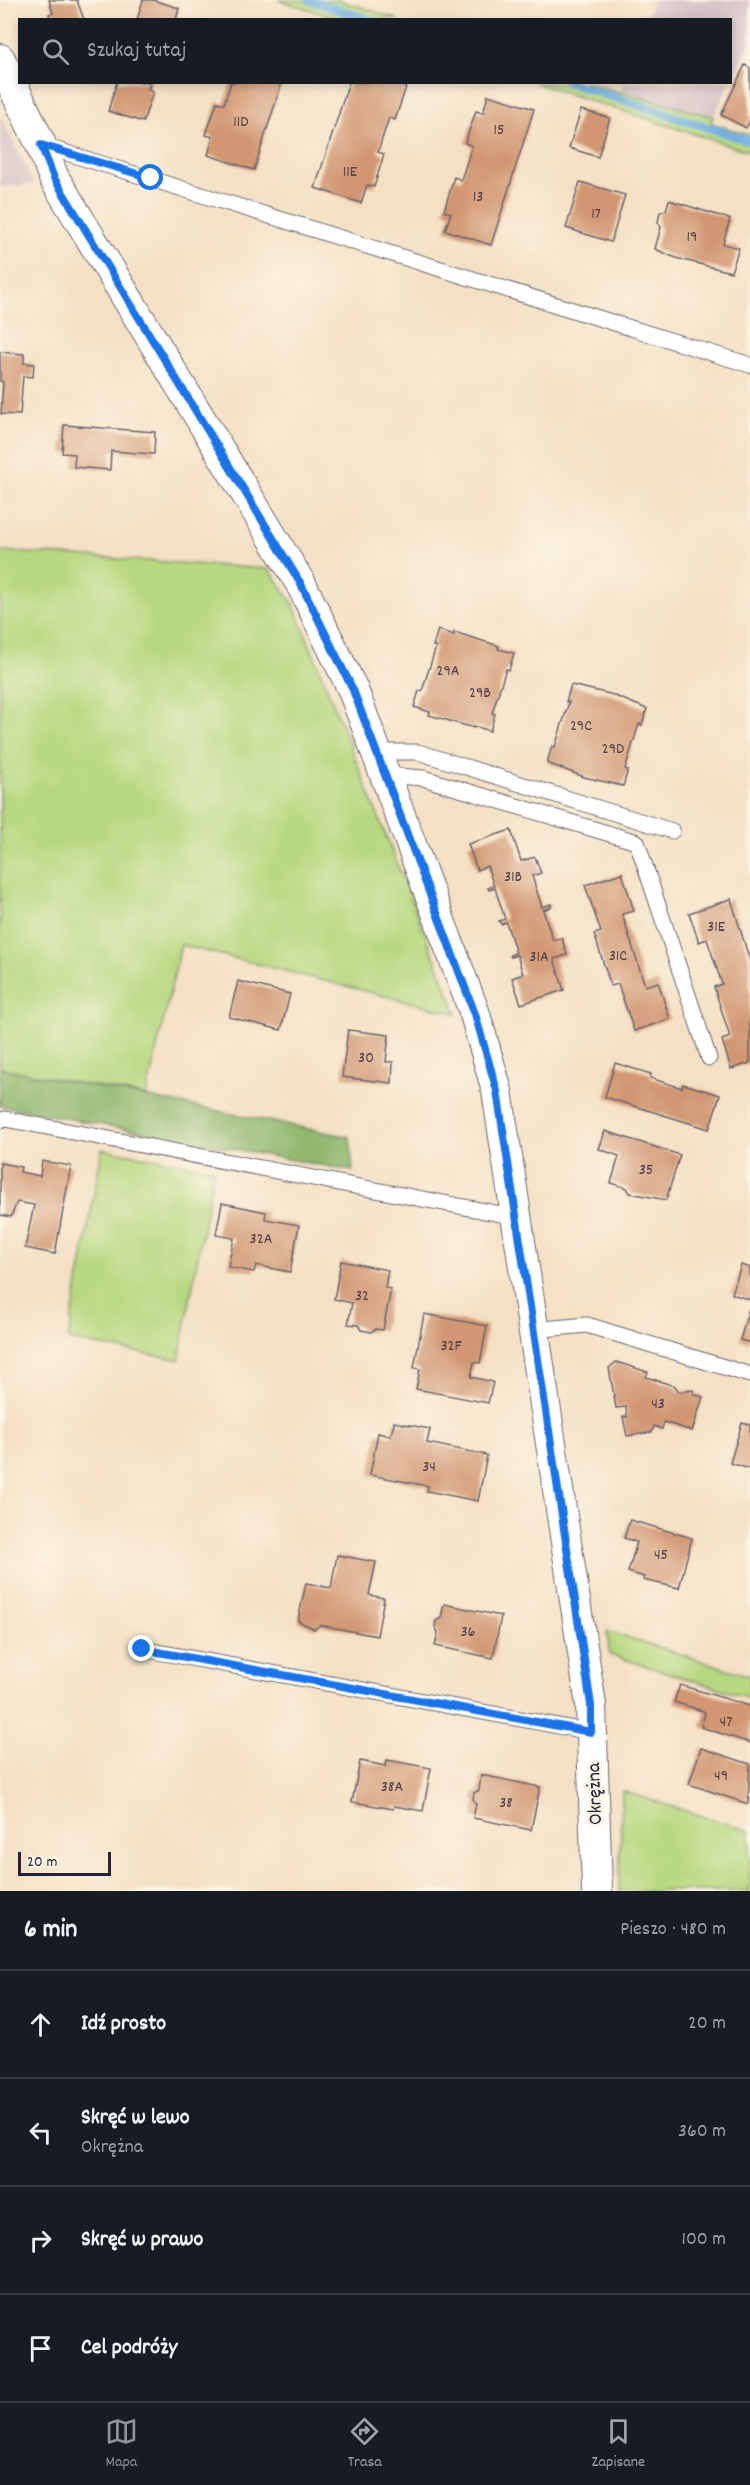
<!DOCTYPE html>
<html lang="pl">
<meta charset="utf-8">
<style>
:root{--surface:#171b24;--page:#242831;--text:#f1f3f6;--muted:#9ea1a6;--line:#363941;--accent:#8c9099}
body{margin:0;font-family:Dekko,sans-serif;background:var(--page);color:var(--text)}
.scale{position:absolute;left:18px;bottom:15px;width:93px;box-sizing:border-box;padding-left:6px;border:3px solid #22223b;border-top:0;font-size:16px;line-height:21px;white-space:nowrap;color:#22223b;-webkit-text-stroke:4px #fcf5e5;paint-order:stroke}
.stop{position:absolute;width:18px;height:18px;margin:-14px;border:4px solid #1a73e8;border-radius:50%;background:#fff}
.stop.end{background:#1a73e8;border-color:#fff;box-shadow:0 2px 6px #0008}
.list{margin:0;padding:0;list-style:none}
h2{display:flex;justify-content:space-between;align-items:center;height:78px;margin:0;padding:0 24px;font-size:26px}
h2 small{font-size:20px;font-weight:400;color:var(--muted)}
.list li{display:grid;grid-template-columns:39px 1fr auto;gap:18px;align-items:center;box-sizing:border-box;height:108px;padding:0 24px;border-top:2px solid var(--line)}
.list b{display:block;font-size:22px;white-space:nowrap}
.list p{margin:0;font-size:20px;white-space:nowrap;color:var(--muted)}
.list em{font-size:20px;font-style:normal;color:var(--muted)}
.icon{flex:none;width:33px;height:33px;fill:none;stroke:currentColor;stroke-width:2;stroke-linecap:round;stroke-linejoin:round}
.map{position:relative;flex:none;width:750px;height:1891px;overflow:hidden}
.search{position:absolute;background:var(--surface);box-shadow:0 3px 9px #0003;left:18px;right:18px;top:18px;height:66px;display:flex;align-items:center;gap:15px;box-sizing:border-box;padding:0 21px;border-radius:0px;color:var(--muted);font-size:22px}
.sheet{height:510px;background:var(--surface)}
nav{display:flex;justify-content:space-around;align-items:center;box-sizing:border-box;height:84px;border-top:2px solid var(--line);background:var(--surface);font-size:16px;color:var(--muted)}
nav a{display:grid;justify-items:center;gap:3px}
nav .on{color:var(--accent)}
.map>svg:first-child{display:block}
.industrial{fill:#d2bec4}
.green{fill:#b7d880;stroke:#6c7d5e;stroke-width:1.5}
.forest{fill:#91b86e;stroke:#5a6d54;stroke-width:1.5}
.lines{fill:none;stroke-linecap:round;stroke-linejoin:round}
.stream{stroke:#6cade0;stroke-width:9}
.building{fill:#d29772}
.service-casing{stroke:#6c646b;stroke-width:17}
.minor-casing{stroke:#6c646b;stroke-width:32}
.service{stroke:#fff;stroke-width:15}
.minor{stroke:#fff;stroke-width:30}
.route{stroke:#1a73e8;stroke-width:8}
.labels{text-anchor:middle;stroke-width:6;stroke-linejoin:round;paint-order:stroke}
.number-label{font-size:16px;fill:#4e3f49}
.street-label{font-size:20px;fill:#22223b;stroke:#fcf5e5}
</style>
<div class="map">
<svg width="750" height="1891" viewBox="0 0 750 1891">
<rect width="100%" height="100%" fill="#fcf5e5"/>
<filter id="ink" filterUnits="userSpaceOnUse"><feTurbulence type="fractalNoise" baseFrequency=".0167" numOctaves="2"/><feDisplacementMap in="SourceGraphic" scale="12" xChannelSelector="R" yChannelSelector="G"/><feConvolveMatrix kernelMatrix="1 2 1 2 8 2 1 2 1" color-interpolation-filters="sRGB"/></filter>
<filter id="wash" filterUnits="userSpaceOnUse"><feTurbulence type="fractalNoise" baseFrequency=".008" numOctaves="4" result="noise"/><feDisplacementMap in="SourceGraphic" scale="24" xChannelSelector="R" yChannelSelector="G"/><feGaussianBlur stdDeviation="1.35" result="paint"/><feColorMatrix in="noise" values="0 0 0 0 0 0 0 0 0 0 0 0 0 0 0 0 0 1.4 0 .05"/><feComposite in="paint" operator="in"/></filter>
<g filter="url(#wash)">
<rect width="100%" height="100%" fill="#f4e0c4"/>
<!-- industrial -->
<g class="industrial">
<polygon points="653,0 750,0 750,41 731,81 730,20 646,19"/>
<polygon points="624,83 730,83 713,117 620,93"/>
<polygon points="0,115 34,184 0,187"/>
</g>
<!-- green -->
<g class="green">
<polygon points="278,0 339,0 398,19 339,19"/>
<polygon points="535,83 588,83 713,117 711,123 750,135 750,152"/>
<polygon points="0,551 269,569 293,603 457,1014 181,945 146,1096 0,1068"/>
<polygon points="102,1149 214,1169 179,1360 68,1340"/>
<polygon points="607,1631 750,1676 750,1698 610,1655"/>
<polygon points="622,1791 750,1831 750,1891 619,1891"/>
</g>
<!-- forest -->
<polygon class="forest" points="0,1068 350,1137 353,1171 0,1106"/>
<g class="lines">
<!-- stream -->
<g class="stream">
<polyline points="310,0 370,20"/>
<polyline points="567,82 750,141"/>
</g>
</g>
<g id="blocks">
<!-- building -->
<g class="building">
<polygon points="49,0 77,0 84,20 51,20 49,14 53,13"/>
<polygon points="143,0 153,0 179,8 176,20 137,20"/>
<polygon points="745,65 750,68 750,120 746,128 721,115"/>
<polygon points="117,82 151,82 148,90 153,92 143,122 108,111"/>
<polygon points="231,82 282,82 254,170 208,155 213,137 206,135 217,102 224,104"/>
<polygon points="349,82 400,82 399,85 406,87 395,120 389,118 383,136 378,152 384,154 374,187 367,185 361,203 315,188"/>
<polygon points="488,95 534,109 491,245 445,230 451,213 444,211 454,177 461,180 472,146 465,143 476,111 483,113"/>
<polygon points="581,110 610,118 598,157 569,148"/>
<polygon points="580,182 625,195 611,242 566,228"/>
<polygon points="669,200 730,219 723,244 739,248 731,272 676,258 655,249 661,227 658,222 660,212 666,210"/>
<polygon points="0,352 24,354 24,363 34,364 33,377 23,376 20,415 1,414 3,382 0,381"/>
<polygon points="64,425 155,432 154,454 111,451 110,470 74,467 75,454 62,453"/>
<polygon points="438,630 454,635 454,632 499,646 498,649 514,653 509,670 506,669 492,713 495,714 490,731 474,726 474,728 429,715 430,712 414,707 419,691 422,691 436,647 433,646"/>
<polygon points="571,685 610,694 647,709 642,725 639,724 625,769 628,770 623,786 584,777 547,763 552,746 555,747 569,702 566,702"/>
<polygon points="511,830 521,861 535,857 541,873 532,876 542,907 551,904 551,907 543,910 553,940 562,938 567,955 554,959 564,990 521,1004 512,978 523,974 517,955 511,957 510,955 516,953 506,922 501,924 499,921 505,919 495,888 489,890 488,888 494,886 487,866 477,870 468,844"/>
<polygon points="622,873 634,911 622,914 645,986 658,982 670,1019 634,1031 618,984 611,986 594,934 601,932 585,885"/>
<polygon points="731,899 750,961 750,1063 731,1069 722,1040 730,1037 714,987 722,984 707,939 699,942 689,913"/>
<polygon points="238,981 290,994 281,1030 229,1017"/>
<polygon points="348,1030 389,1035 386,1062 393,1062 392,1083 342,1077"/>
<polygon points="615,1063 651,1074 650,1078 682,1088 683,1084 720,1095 709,1129 605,1097"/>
<polygon points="605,1131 680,1155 666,1200 630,1193 627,1188 611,1183 619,1156 599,1149"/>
<polygon points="42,1161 71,1166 55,1254 25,1248 34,1205 17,1202 11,1217 0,1215 0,1163 21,1167 20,1172 40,1176"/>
<polygon points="222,1203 266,1212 265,1219 299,1225 290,1272 256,1265 254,1272 228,1267 234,1238 216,1235"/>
<polygon points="341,1261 388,1270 385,1288 391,1289 383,1330 376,1329 371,1332 361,1330 358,1325 348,1324 352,1303 334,1299"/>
<polygon points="741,1265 750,1268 750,1300 732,1294"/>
<polygon points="749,1309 750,1309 750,1343 740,1340"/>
<polygon points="424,1314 487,1326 480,1363 474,1362 471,1377 493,1382 488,1403 416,1389 420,1369 414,1368"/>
<polygon points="616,1362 648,1372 646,1377 675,1386 679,1392 693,1390 694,1394 703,1397 692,1431 664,1422 662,1429 654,1426 652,1432 627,1436 623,1417 627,1417 626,1407 616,1408 609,1368"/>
<polygon points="394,1422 430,1429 427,1443 487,1455 478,1501 427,1491 428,1486 370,1475 378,1433 391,1436"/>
<polygon points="742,1423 750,1425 750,1469 730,1463"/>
<polygon points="630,1520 692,1538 679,1588 643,1580 644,1577 628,1572 637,1542 624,1538"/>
<polygon points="337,1555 376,1562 369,1595 384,1598 377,1636 320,1625 315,1629 298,1621 306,1583 331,1588"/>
<polygon points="444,1604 501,1616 493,1658 435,1646 438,1632 435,1627 436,1621 441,1618"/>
<polygon points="680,1685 750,1706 750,1743 701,1727 705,1713 703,1711 674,1702"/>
<polygon points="701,1748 750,1764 748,1804 689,1784"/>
<polygon points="387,1760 431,1768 423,1811 394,1806 393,1809 352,1802 360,1761 386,1766"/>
<polygon points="481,1775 540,1787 531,1830 473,1818 476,1804 473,1799 474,1793 479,1790"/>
</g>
</g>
</g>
<g filter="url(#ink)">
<use href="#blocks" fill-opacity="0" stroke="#6c646b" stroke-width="1.5"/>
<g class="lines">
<!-- service casing -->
<g class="service-casing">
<g id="service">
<polyline points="41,145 750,365"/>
<polyline points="377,752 418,752 672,831"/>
<polyline points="386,775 423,778 637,842 709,1058"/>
<polyline points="0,1121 5,1119 516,1217"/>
<polyline points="533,1330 587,1325 750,1375"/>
<polyline points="142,1649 591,1732"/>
</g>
</g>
<!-- minor casing -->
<g class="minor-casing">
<polyline id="minor" points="0,59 41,145 54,178 301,584 353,690 475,1014 497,1091 591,1705 597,1891"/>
</g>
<!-- service -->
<use href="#service" class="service"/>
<!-- minor -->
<use href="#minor" class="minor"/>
</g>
</g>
<g class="lines" filter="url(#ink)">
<!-- route -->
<polyline class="route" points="142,1649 591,1732 591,1705 497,1091 475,1014 353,690 301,584 54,178 41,145 151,178"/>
</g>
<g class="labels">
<!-- number labels -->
<g class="number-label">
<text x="241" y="126">11D</text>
<text x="499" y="134">15</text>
<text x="350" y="176">11E</text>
<text x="478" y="201">13</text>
<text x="596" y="218">17</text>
<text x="692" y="241">19</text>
<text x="448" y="675">29A</text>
<text x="480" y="697">29B</text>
<text x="581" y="730">29C</text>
<text x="613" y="753">29D</text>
<text x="513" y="881">31B</text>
<text x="716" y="931">31E</text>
<text x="618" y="960">31C</text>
<text x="539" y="961">31A</text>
<text x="366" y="1062">30</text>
<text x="646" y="1174">35</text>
<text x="261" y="1243">32A</text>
<text x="362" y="1300">32</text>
<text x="451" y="1350">32F</text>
<text x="658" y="1408">43</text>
<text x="429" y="1471">34</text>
<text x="661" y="1559">45</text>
<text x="468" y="1636">36</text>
<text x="726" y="1726">47</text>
<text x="721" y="1780">49</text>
<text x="392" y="1791">38A</text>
<text x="506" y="1807">38</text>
</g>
<!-- street labels -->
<g class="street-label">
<text transform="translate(593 1794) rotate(-92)" y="7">Okrężna</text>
</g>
</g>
</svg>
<div class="scale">20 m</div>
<div class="stop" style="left:151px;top:178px"></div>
<div class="stop end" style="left:142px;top:1649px"></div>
<div class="search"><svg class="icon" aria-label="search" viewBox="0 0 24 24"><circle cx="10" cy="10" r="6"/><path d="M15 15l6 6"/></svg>Szukaj tutaj</div>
</div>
<section class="sheet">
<h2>6 min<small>Pieszo · 480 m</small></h2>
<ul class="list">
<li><svg class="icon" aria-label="ahead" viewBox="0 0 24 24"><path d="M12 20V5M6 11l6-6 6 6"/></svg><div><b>Idź prosto</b></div><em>20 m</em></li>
<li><svg class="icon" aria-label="left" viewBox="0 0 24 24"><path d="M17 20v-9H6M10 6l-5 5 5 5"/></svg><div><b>Skręć w lewo</b><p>Okrężna</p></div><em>360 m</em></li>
<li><svg class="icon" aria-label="right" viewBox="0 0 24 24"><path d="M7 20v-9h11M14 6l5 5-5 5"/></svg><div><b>Skręć w prawo</b></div><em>100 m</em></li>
<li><svg class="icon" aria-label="arrive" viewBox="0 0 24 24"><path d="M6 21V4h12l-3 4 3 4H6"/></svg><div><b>Cel podróży</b></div></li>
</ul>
</section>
<nav>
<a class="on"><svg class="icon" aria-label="map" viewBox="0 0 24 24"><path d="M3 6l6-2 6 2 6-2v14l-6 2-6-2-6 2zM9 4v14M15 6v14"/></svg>Mapa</a>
<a><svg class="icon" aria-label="directions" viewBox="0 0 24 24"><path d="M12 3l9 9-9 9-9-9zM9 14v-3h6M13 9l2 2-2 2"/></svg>Trasa</a>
<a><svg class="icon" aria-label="saved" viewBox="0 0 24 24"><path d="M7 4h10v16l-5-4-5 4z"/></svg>Zapisane</a>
</nav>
